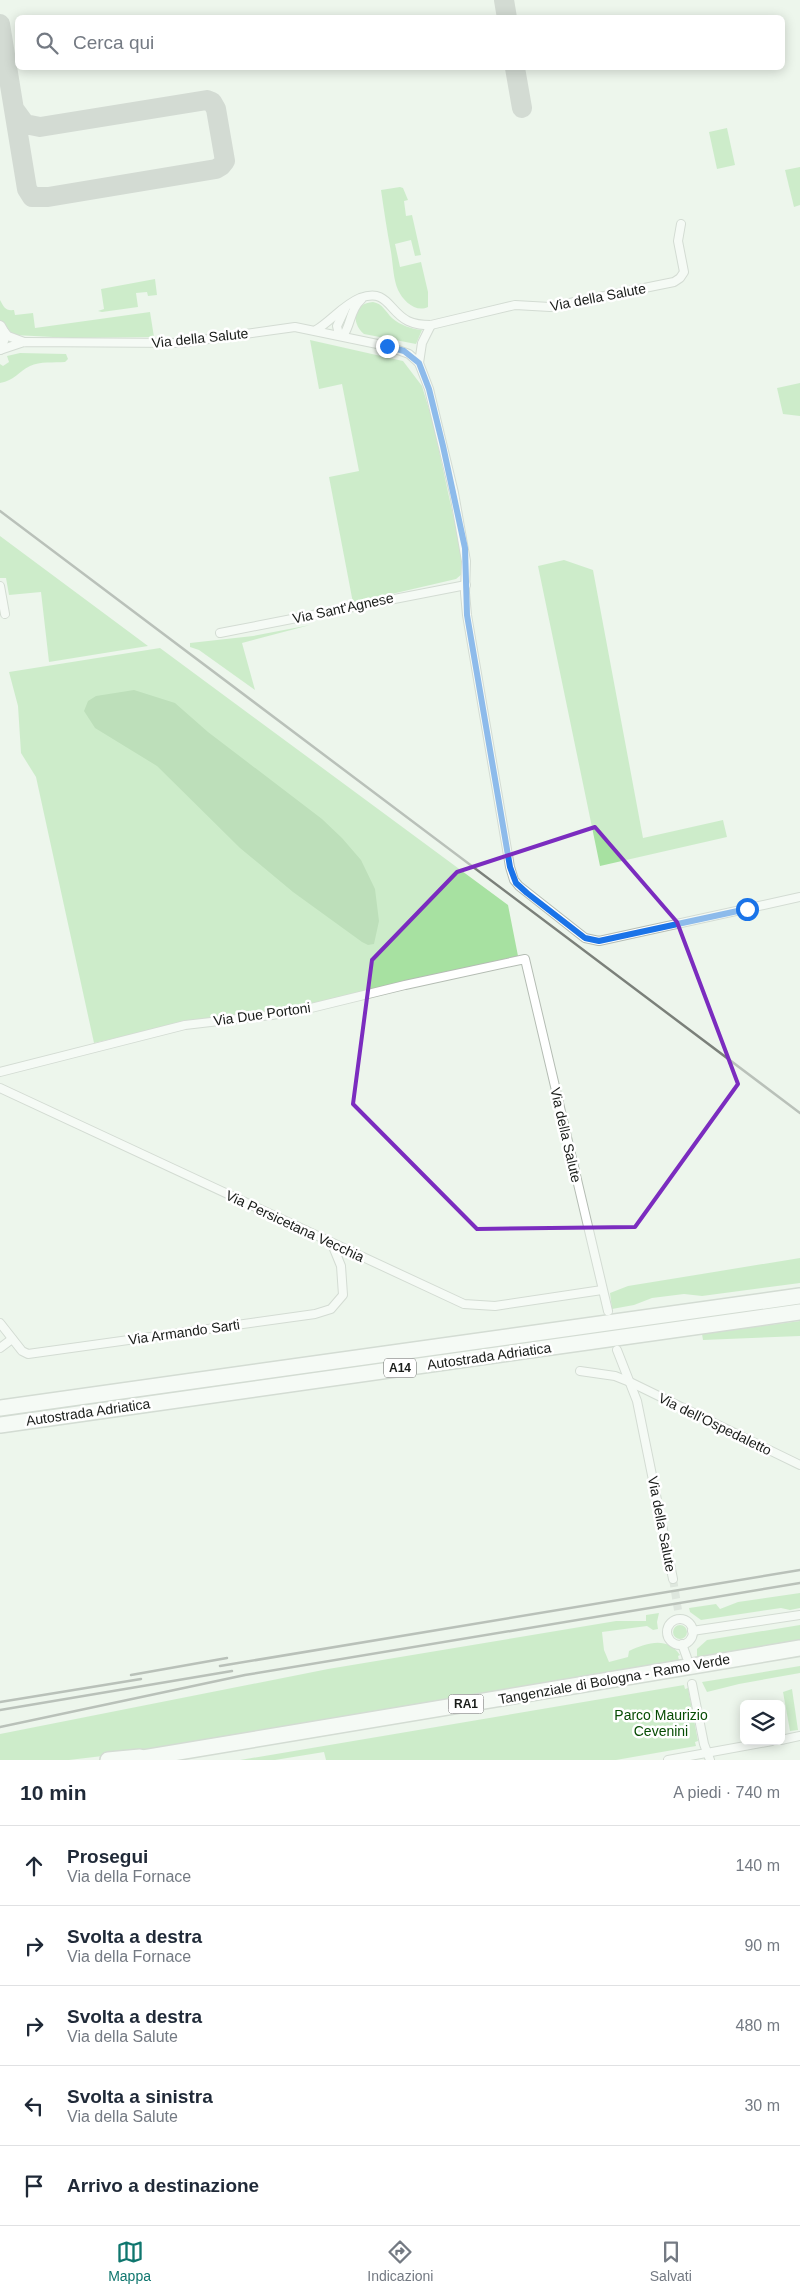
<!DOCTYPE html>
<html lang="it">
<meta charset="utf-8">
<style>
:root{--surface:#fff;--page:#f2f2f3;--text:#1f2937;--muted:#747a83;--line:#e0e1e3;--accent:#0f766e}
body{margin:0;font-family:Helvetica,sans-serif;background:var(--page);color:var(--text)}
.controls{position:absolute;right:15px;bottom:15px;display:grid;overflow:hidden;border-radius:8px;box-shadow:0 2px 12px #0003}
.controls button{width:45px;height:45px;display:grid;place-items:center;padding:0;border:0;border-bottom:1px solid var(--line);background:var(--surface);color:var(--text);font:25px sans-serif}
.stop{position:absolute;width:15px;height:15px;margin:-11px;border:4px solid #1a73e8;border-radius:50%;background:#fff}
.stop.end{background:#1a73e8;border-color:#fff;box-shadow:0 1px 5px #0008}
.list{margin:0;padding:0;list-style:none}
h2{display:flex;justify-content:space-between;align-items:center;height:65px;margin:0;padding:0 20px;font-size:21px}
h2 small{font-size:16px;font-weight:400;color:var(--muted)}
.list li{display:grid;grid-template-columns:32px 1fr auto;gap:15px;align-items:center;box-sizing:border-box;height:80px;padding:0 20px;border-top:1px solid var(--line)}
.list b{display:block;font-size:19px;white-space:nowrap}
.list p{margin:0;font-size:16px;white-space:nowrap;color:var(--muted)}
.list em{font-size:16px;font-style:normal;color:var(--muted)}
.icon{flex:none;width:28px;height:28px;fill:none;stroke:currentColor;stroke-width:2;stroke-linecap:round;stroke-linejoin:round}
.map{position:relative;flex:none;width:800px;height:1760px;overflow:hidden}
.search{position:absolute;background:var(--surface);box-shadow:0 2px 12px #0003;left:15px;right:15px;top:15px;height:55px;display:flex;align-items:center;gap:12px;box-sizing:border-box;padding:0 18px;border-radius:8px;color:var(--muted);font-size:19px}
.sheet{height:465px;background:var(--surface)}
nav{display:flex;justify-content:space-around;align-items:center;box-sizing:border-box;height:70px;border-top:1px solid var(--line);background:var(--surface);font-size:14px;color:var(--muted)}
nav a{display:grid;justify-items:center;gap:2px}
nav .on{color:var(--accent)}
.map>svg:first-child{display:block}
.green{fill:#a7e1a1}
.water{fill:#84c37d}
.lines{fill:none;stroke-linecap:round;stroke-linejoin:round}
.taxiway{stroke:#b4bab3;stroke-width:20}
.minor-tunnel{stroke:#cdd4cc;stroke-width:8;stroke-dasharray:8 4;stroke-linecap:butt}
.minor-casing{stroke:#b4bcb3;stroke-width:10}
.tertiary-casing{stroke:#b4bcb3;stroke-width:12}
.motorway-casing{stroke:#b4bcb3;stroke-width:18}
.minor{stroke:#fff;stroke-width:8}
.tertiary{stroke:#fff;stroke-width:10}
.motorway{stroke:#fff;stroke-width:15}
.rail{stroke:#7b807a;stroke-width:2.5}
.route{stroke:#1a73e8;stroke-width:6}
.marked{fill:none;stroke:#7b2cbf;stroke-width:4;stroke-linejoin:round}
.labels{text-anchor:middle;stroke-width:5;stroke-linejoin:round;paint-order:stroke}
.shield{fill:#fff;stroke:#5e605e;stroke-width:1}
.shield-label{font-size:12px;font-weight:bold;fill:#191c19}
.street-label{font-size:14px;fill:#191c19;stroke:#fff}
.park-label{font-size:14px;fill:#074c04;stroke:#fff}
</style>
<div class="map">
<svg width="800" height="1760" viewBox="0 0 800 1760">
<rect width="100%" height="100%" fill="#edf5ec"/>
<!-- green -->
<g class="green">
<polygon points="727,128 735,165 717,169 709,132"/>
<polygon points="800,167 800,205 794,207 785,170"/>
<path d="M 400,187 L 403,188 L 408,200 L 404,201 L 406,216 L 412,215 L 421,255 L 415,256 L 411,240 L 395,244 L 400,267 L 421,262 L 428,292 L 428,307 C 416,313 403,301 398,290 C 393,278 393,264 391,252 C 387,231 384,211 381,190 Z"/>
<polygon points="155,279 157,295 148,296 147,292 136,293 138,307 102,312 98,311 104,309 101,289"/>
<path d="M 0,300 C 4,307 5,311 14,310 L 15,315 L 33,313 L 35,328 L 150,312 L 154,337 L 72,338 L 14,335 L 0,322 Z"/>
<path d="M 373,302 C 383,304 385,311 392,318 C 400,325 411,329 422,330 L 416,344 L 364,334 C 350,322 354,303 373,302 Z"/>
<polygon points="310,340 403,361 422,386 432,419 462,556 462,574 456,579 353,603 329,477 359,471 342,384 319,389"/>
<path d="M 20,353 L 66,354 L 68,359 L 65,362 C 54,363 40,361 30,366 C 18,372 15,380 0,383 L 0,364 L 3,366 L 9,362 L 7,356 Z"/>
<polygon points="800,383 800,416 783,414 777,388"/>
<polygon points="0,536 148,646 49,662 41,592 9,595 6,578 0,578"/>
<polygon points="564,560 593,570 643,838 723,820 727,837 600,866 538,566"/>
<polygon points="310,625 242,643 255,690 199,650 190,647 190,643 253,636"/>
<polygon points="160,648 508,905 518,956 313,1003 262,1012 186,1022 94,1043 36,777 21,753 18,706 9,672"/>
<polygon points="800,1258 800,1283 702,1296 684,1294 652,1298 634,1305 612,1309 610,1293 628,1286"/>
<polygon points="800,1321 800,1336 703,1340 702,1334"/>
<polygon points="800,1593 800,1608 790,1610 781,1608 701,1620 690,1612 689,1608 716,1604 720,1609 738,1602"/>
<path d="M 659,1613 L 657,1622 L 658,1629 L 653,1630 L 647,1626 L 602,1632 L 604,1650 L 609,1662 L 628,1657 L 629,1651 C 647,1643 667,1636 680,1655 L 678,1656 L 679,1660 L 111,1755 L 69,1760 L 0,1760 L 0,1734 L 328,1669 L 616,1621 L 646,1621 L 646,1615 Z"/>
<polygon points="800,1625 800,1640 697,1657 697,1649 707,1640"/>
<circle cx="680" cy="1632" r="7"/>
<polygon points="800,1666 800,1673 739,1684 707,1692 702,1682"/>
<polygon points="684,1685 685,1689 688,1688 698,1741 695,1742 696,1746 616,1760 326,1760 324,1752 275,1760 240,1760"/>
<polygon points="792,1689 798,1730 790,1731 783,1692"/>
</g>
<!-- water -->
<polygon class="water" points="134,690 175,703 208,732 322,819 342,838 361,860 375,889 379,921 374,944 368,945 362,942 293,892 240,848 157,766 95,728 84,711 88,701 96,696"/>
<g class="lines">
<!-- taxiway -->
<g class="taxiway">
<polyline points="504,0 507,18"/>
<polyline points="0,24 27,189 32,197 48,197 216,169 221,166 225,161 216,109 212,102 207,100 40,127 25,124 14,109"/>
<polyline points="515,68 522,108"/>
</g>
<!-- minor-tunnel -->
<polyline class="minor-tunnel" points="673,1579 678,1610"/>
<!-- minor casing -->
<g class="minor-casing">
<g id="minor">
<polyline points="3,330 8,336 24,342"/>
<path d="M 316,330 C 331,321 343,305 360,298 C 388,288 388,311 408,321 C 416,325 423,325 431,325 L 515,305 L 550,307 L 674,282 L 680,278 L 684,272 L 678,241 L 681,224"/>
<polyline points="339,335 337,326 345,309"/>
<path d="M 343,336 C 351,325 350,309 361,300"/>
<polyline points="0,350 24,342 180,343 295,327 387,346 409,354 419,363 429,389 454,493 466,561 465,593 467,615 510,867 514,880 519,886 585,938 599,941 800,897"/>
<polyline points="419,363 422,343 431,325"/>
<polyline points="0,586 5,614"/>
<polyline points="220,633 466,585"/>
<polyline points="0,1072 185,1025 272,1015 311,1008 405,985 525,959 608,1311"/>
<polyline points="0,1088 464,1304 495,1306 602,1290"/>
<polyline points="0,1323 22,1351 28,1354 315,1314 331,1309 343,1295 341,1266 332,1244"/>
<polyline points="0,1348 12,1339"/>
<polyline points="617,1350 637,1401 673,1579"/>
<polyline points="580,1371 615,1376 630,1382 800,1465"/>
<circle cx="680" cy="1632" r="13"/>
<polyline points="692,1631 800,1615"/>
<polyline points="682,1644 687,1658"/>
<polyline points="692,1684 704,1744 710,1760"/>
<polyline points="781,1740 800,1736"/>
<polyline points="668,1760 772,1741"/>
</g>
</g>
<!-- tertiary casing -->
<g class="tertiary-casing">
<polyline id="tertiary" points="0,326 5,335 0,349"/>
</g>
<!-- motorway casing -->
<g class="motorway-casing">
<g id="motorway">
<polyline points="0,1408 800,1296"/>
<polyline points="0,1425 800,1312"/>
<polyline points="108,1760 140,1757"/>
<polyline points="131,1760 800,1648"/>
</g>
</g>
<!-- minor -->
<use href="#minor" class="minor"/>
<!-- tertiary -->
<use href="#tertiary" class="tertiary"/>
<!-- motorway -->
<use href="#motorway" class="motorway"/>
<!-- rail -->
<g class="rail">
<polyline points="0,511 800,1113"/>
<polyline points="220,1666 800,1570"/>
<polyline points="131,1675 227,1658"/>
<polyline points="0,1702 141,1679"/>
<polyline points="0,1710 232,1671"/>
<polyline points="0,1727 245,1675 800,1583"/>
</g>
</g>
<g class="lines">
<!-- route -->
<polyline class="route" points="387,346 404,351 419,363 429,389 443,446 465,548 467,615 510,867 516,883 527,893 585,938 599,941 747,909"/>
</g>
<!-- marked area -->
<path d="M0 0H800V1760H0ZM 595,827 L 677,922 L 738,1084 L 635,1227 L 477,1229 L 353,1104 L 372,960 L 457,872 Z" fill="#edf5ec" fill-opacity=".55" fill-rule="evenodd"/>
<path class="marked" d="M 595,827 L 677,922 L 738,1084 L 635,1227 L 477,1229 L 353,1104 L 372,960 L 457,872 Z"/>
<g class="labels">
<!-- shield labels -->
<g class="shield">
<rect x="384" y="1358.5" width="32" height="19" rx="4"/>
<rect x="448.5" y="1694.5" width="35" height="19" rx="4"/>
</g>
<g class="shield-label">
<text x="400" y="1372">A14</text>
<text x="466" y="1708">RA1</text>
</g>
<!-- street labels -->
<g class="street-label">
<text transform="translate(598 297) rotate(-11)" y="5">Via della Salute</text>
<text transform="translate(200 338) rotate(-6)" y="5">Via della Salute</text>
<text transform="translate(343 608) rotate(-12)" y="5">Via Sant'Agnese</text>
<text transform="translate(262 1014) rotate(-8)" y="5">Via Due Portoni</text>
<text transform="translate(566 1135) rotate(77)" y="5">Via della Salute</text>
<text transform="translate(295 1226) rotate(25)" y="5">Via Persicetana Vecchia</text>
<text transform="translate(184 1332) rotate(-8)" y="5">Via Armando Sarti</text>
<text transform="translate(489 1356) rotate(-8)" y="5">Autostrada Adriatica</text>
<text transform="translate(88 1412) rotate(-8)" y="5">Autostrada Adriatica</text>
<text transform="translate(715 1424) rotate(26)" y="5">Via dell'Ospedaletto</text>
<text transform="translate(662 1524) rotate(79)" y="5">Via della Salute</text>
<text transform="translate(614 1679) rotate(-10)" y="5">Tangenziale di Bologna - Ramo Verde</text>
</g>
<!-- park labels -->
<g class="park-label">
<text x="661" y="1720">Parco Maurizio<tspan x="661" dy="16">Cevenini</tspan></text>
</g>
</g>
</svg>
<div class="controls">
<button><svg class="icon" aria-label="layers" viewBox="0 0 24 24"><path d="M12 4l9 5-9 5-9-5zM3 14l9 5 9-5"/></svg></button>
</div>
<div class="stop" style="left:747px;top:909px"></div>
<div class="stop end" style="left:387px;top:346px"></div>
<div class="search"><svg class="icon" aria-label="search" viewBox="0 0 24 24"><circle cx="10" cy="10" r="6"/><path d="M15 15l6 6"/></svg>Cerca qui</div>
</div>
<section class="sheet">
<h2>10 min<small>A piedi · 740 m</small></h2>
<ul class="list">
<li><svg class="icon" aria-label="ahead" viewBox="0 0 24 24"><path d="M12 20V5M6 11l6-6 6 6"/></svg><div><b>Prosegui</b><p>Via della Fornace</p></div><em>140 m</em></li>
<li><svg class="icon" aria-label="right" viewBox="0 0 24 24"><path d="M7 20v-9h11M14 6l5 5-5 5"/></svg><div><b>Svolta a destra</b><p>Via della Fornace</p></div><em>90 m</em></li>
<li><svg class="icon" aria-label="right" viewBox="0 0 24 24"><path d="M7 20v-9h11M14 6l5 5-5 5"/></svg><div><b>Svolta a destra</b><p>Via della Salute</p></div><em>480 m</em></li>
<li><svg class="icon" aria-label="left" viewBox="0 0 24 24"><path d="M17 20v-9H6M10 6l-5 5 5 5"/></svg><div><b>Svolta a sinistra</b><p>Via della Salute</p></div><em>30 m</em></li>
<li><svg class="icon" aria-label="arrive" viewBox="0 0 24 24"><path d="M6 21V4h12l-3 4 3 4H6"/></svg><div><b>Arrivo a destinazione</b></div></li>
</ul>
</section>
<nav>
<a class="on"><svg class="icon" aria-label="map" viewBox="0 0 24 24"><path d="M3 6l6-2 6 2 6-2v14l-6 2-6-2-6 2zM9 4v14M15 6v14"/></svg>Mappa</a>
<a><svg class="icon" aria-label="directions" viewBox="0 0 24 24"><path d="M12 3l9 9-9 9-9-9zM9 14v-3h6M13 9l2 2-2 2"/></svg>Indicazioni</a>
<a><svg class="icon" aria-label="saved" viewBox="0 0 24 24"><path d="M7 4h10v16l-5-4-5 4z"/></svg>Salvati</a>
</nav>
